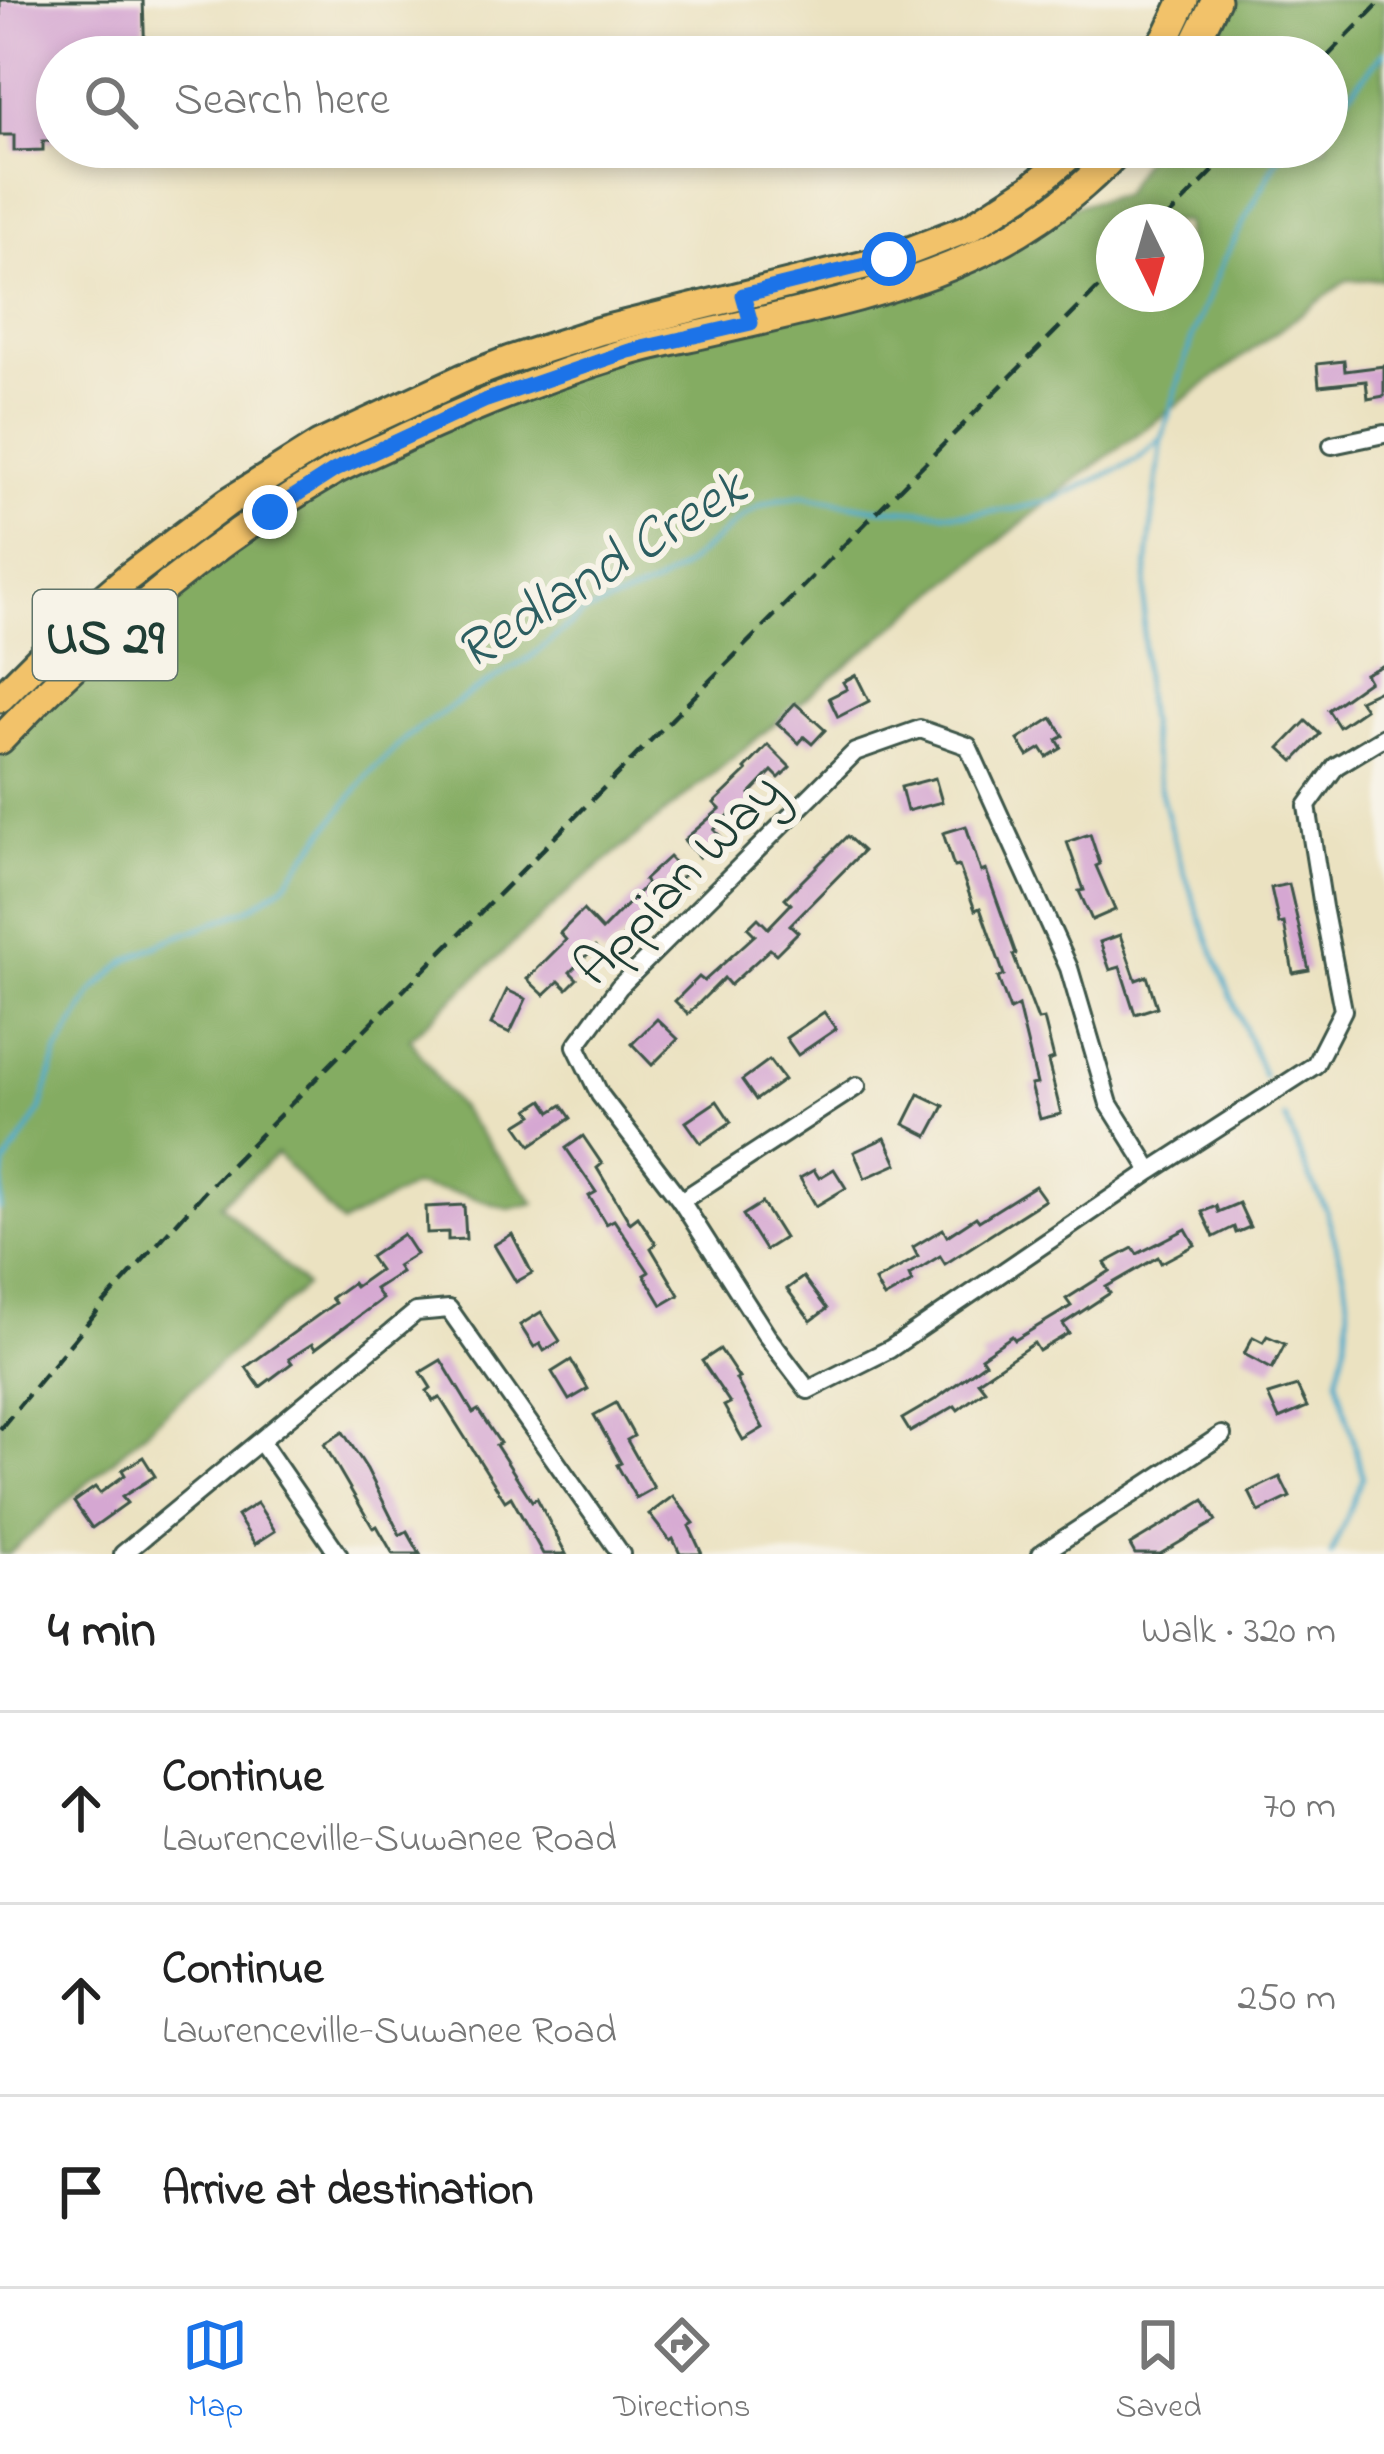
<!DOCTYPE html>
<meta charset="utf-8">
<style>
:root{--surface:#fff;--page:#f2f2f2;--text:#222;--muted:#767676;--line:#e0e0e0;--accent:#1a73e8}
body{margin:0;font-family:"Indie Flower",sans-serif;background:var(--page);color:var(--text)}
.compass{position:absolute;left:1096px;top:204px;width:108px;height:108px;border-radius:50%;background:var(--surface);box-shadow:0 6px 18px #0003;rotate:175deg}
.stop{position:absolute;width:36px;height:36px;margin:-27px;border:9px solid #1a73e8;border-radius:50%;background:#fff}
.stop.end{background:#1a73e8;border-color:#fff;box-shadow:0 3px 12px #0008}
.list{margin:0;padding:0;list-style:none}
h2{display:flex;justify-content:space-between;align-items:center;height:156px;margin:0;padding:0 48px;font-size:51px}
h2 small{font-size:39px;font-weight:400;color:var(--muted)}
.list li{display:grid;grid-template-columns:78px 1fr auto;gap:36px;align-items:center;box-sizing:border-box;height:192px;padding:0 48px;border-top:3px solid var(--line)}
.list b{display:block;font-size:45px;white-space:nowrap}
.list p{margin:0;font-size:39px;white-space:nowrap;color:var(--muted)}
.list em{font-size:39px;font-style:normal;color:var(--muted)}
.icon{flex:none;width:66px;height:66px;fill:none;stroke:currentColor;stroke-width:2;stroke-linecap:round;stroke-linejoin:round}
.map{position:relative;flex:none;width:1384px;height:1554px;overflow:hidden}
.search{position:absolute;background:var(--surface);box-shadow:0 6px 18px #0003;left:36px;right:36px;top:36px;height:132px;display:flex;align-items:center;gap:30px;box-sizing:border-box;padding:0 42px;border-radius:66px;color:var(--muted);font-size:45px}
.sheet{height:732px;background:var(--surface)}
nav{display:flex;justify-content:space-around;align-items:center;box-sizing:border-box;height:168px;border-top:3px solid var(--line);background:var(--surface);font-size:33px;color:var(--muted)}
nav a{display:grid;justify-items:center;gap:6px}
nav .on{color:var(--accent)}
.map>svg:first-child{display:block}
.forest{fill:#84ac62;stroke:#52744b;stroke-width:3;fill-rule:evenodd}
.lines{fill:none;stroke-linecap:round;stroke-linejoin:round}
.stream{stroke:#4caaca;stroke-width:4.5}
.building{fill:#d5a7d2}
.minor-casing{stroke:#3e5649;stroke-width:22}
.primary-casing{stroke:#3e5649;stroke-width:33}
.minor{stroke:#fff;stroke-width:16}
.primary{stroke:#f2c26a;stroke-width:27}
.rail{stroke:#1f3d34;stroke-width:4.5;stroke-dasharray:18 9;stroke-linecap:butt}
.route{stroke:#1a73e8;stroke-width:15}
.labels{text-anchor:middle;stroke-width:12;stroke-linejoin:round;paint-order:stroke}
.shield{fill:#f7f3e8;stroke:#60746a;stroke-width:3}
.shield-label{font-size:51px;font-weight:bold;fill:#1f3d34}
.street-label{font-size:54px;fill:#1f3d34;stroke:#f7f3e8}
.water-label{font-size:57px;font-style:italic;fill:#2c5e61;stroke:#f7f3e8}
</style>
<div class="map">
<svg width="1384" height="1554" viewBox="0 0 1384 1554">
<rect width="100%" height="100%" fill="#f7f3e8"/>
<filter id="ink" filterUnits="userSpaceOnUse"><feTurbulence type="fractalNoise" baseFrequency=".00833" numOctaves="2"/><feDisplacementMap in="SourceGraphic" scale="24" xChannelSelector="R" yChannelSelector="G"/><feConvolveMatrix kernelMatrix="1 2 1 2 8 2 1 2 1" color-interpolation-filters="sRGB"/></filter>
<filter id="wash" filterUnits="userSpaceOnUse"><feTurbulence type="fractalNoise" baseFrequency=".004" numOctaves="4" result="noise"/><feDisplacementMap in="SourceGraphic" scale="48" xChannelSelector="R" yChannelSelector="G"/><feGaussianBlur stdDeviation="2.7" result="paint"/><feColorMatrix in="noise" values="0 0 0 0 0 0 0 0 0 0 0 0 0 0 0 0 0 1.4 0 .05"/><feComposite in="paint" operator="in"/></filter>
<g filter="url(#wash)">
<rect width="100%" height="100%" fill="#ebe2c1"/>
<!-- forest -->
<path class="forest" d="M 1239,0 L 1384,0 L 1384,279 L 1347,280 L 1071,483 L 575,886 L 410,1038 L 442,1086 L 535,1203 L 509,1209 L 463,1194 L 413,1186 L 342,1224 L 277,1154 L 220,1204 L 305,1286 L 9,1554 L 0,1554 L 0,714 L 298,445 L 796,274 L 1122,195 L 1151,147 L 1327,147 L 1327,57 L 1205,57 ZM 1114,222 L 1186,222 L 1186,294 L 1114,294 Z"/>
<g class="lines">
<!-- stream -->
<g class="stream">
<polyline points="1327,115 1338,107 1384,52"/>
<path d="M 1162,438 C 1153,522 1138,609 1145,694 C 1156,829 1215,953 1264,1077"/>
<polyline points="1285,1117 1309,1176 1326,1209 1345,1276 1349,1308 1346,1343 1337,1378 1363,1477 1331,1554"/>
<polyline points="0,1209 5,1165 41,1109 57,1054 93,991 126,961 164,942 249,909 285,884 367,776 407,737 473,692 532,656 583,614 655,585 681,569 741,518 759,506 780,499 802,496 872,508 968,514 1015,509 1053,500 1137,460 1162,438 1192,338 1222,263 1284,147"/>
</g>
</g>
<g id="blocks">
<!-- building -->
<g class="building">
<polygon points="0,0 143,0 145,57 57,57 54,141 43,141 43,150 14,151 14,135 0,135"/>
<polygon points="1344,361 1345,371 1384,366 1384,396 1368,399 1366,381 1319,386 1317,364"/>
<polygon points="1384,665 1384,688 1359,700 1365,709 1339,727 1328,710 1369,681 1365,674"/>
<polygon points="856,675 869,701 838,717 829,698 847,689 843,682"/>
<polygon points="795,703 825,730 812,744 804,737 799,743 777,723"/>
<polygon points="1052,718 1064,736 1057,740 1062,748 1047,757 1041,748 1028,756 1018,740"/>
<polygon points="1306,721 1320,734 1294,761 1280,748"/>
<polygon points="768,745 790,767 779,778 772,771 750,794 754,800 742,812 737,807 714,830 721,837 699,857 684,840 720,809 714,803 747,771 745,769"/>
<polygon points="935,778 942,802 907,811 901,787"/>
<polygon points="966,826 981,872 986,870 1016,954 1013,955 1038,1020 1044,1019 1054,1059 1048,1061 1061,1114 1040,1119 1031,1085 1037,1084 1018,1006 1010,1010 998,978 1004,975 980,908 975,910 959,866 954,867 943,833"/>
<polygon points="1090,834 1100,864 1096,866 1115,910 1092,920 1079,891 1084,890 1067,842"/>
<polygon points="847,836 863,851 790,925 798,932 776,954 770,949 730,985 724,978 688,1014 675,1001 699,977 704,981 755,935 748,928 758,918 768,928 791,904 785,898"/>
<polygon points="669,857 685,874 672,886 669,883 647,904 652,909 604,956 595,947 570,972 577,979 567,989 559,981 544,995 527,979 566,940 560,933 583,910 602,930 647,884 644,880"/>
<polygon points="1289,884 1309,970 1293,973 1284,923 1279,924 1271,888"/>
<polygon points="1120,935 1136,980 1147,976 1157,1007 1135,1014 1120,967 1110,970 1100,942"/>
<polygon points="507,990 526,999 510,1033 491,1024"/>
<polygon points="824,1012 836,1029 798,1055 786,1038"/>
<polygon points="657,1019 678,1039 652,1065 632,1044"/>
<polygon points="769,1060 784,1080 756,1100 742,1080"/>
<polygon points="919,1094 944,1106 928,1136 904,1124"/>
<polygon points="543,1100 551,1112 562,1105 571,1118 531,1145 517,1125 533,1115 529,1109"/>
<polygon points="717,1101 731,1122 701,1143 686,1122"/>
<polygon points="583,1136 602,1164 597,1168 630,1223 638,1217 656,1244 651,1248 679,1295 662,1305 644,1275 649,1272 614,1220 606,1224 589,1196 596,1192 566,1148"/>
<polygon points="885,1138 897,1164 865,1178 854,1152"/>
<polygon points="834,1169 846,1188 816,1206 800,1178 814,1170 819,1178"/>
<polygon points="1035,1186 1045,1200 945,1264 940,1256 909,1275 912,1282 884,1298 875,1281 918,1257 913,1247 943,1229 947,1236 976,1217 979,1221"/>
<polygon points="762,1203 784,1238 765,1250 743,1215"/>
<polygon points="1239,1203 1250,1227 1236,1233 1234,1227 1214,1237 1202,1212 1216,1206 1218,1212"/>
<polygon points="464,1205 466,1239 448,1240 448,1232 427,1233 426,1207"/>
<polygon points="1186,1229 1195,1245 1161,1263 1158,1257 1106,1287 1110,1293 1063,1324 1069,1333 1039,1351 1034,1343 978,1381 985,1390 958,1410 955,1406 910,1432 902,1419 936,1399 985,1363 981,1357 1012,1336 1015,1340 1071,1306 1066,1299 1110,1271 1105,1263 1133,1248 1137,1254"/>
<polygon points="403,1234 416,1254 397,1266 401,1272 375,1289 382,1299 315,1349 312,1344 289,1359 292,1363 260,1387 246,1367 335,1303 331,1298 352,1283 355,1287 379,1270 370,1257"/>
<polygon points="512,1234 532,1273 516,1282 494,1245"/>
<polygon points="803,1277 827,1309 811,1321 787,1289"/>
<polygon points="541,1312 560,1341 544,1351 540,1344 534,1347 520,1325"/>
<polygon points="1267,1336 1285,1344 1272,1369 1244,1354 1253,1337 1263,1342"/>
<polygon points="720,1349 739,1378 736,1379 763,1428 743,1440 724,1406 730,1403 702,1361"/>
<polygon points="441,1360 473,1413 478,1410 500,1443 496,1445 532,1501 537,1498 566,1554 543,1554 511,1497 505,1501 440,1398 433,1401 427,1391 431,1388 421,1372"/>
<polygon points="571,1360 588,1389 569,1400 552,1372"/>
<polygon points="1297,1386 1307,1407 1279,1419 1268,1395"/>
<polygon points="616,1403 634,1436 627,1440 654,1488 636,1498 617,1465 621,1463 594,1415"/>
<polygon points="343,1432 367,1469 400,1535 407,1531 420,1554 393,1554 377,1526 373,1528 324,1444"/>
<polygon points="143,1457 155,1476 122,1497 127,1503 92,1528 74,1502 95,1487 100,1493 125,1475 122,1470"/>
<polygon points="1280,1477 1290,1497 1259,1512 1249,1492"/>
<polygon points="673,1496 694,1523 689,1526 702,1554 680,1554 673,1539 670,1541 649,1514"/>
<polygon points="1204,1500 1216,1521 1160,1554 1135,1554 1130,1545"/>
<polygon points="257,1503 275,1531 255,1544 237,1516"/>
</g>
</g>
</g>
<g filter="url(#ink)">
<use href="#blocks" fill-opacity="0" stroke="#3e5649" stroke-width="3"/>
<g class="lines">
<!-- minor casing -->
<g class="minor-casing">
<g id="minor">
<polyline points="1332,445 1384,434"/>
<polyline points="1151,1171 1109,1104 1069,968 968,746 920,729 855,752 619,987 576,1046 600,1095 681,1201 767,1336 808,1390 890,1349 1151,1171 1315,1065 1343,1010 1323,907 1307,806 1336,766 1384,737"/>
<polyline points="681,1201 857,1086"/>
<polyline points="261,1442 338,1554"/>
<polyline points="123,1554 416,1312 449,1309 621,1554"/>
<polyline points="1041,1554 1222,1435"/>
</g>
</g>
<!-- primary casing -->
<g class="primary-casing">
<g id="primary">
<polyline points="1153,57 1168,34 1184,0"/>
<polyline points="1188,57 1216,0"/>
<polyline points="0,698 79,619 127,578 228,502 319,445 463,378 510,360 599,331 889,259 969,228 1031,188 1080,147"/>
<path d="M 0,740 C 99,635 207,545 332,472 C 356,459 382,449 406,437 C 478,404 551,375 627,352 C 656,343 686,338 716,331 C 874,294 1006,273 1122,147"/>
</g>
</g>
<!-- minor -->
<use href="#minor" class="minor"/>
<!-- primary -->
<use href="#primary" class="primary"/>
<!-- rail -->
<g class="rail">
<polyline points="1327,57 1382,0"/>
<polyline points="1163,222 1237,147"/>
<polyline points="0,1429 104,1303 208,1188 1114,272"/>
</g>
</g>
</g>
<g class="lines" filter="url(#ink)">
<!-- route -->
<polyline class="route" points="270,512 335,470 484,401 629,351 751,323 743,295 889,259"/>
</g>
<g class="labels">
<!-- shield labels -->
<rect class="shield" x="33" y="590" width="144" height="90" rx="9"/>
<g class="shield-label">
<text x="105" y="653">US 29</text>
</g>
<!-- street labels -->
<g class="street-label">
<text transform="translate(676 877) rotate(-46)" y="19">Appian Way</text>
</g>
<!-- water labels -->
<g class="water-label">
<text transform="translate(599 567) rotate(-32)" y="20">Redland Creek</text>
</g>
</g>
</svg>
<svg class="compass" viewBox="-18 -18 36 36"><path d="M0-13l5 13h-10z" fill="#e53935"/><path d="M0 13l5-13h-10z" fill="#767676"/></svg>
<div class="stop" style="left:889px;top:259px"></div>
<div class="stop end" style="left:270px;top:512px"></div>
<div class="search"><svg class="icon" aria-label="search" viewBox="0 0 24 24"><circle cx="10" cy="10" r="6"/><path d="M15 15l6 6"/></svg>Search here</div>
</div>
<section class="sheet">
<h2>4 min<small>Walk · 320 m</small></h2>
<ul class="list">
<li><svg class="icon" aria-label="ahead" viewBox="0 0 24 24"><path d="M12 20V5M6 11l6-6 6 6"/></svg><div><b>Continue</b><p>Lawrenceville-Suwanee Road</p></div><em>70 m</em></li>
<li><svg class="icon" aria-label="ahead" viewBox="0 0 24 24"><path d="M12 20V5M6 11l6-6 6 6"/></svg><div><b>Continue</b><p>Lawrenceville-Suwanee Road</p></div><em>250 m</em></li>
<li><svg class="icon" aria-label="arrive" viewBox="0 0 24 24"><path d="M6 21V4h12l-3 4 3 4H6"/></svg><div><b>Arrive at destination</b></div></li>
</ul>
</section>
<nav>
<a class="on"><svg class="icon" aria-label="map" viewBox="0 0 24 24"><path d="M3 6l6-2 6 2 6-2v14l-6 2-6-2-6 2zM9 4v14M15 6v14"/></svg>Map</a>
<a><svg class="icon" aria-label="directions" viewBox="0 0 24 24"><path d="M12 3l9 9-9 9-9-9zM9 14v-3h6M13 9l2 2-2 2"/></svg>Directions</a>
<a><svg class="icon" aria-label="saved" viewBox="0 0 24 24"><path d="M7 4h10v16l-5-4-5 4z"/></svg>Saved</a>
</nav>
